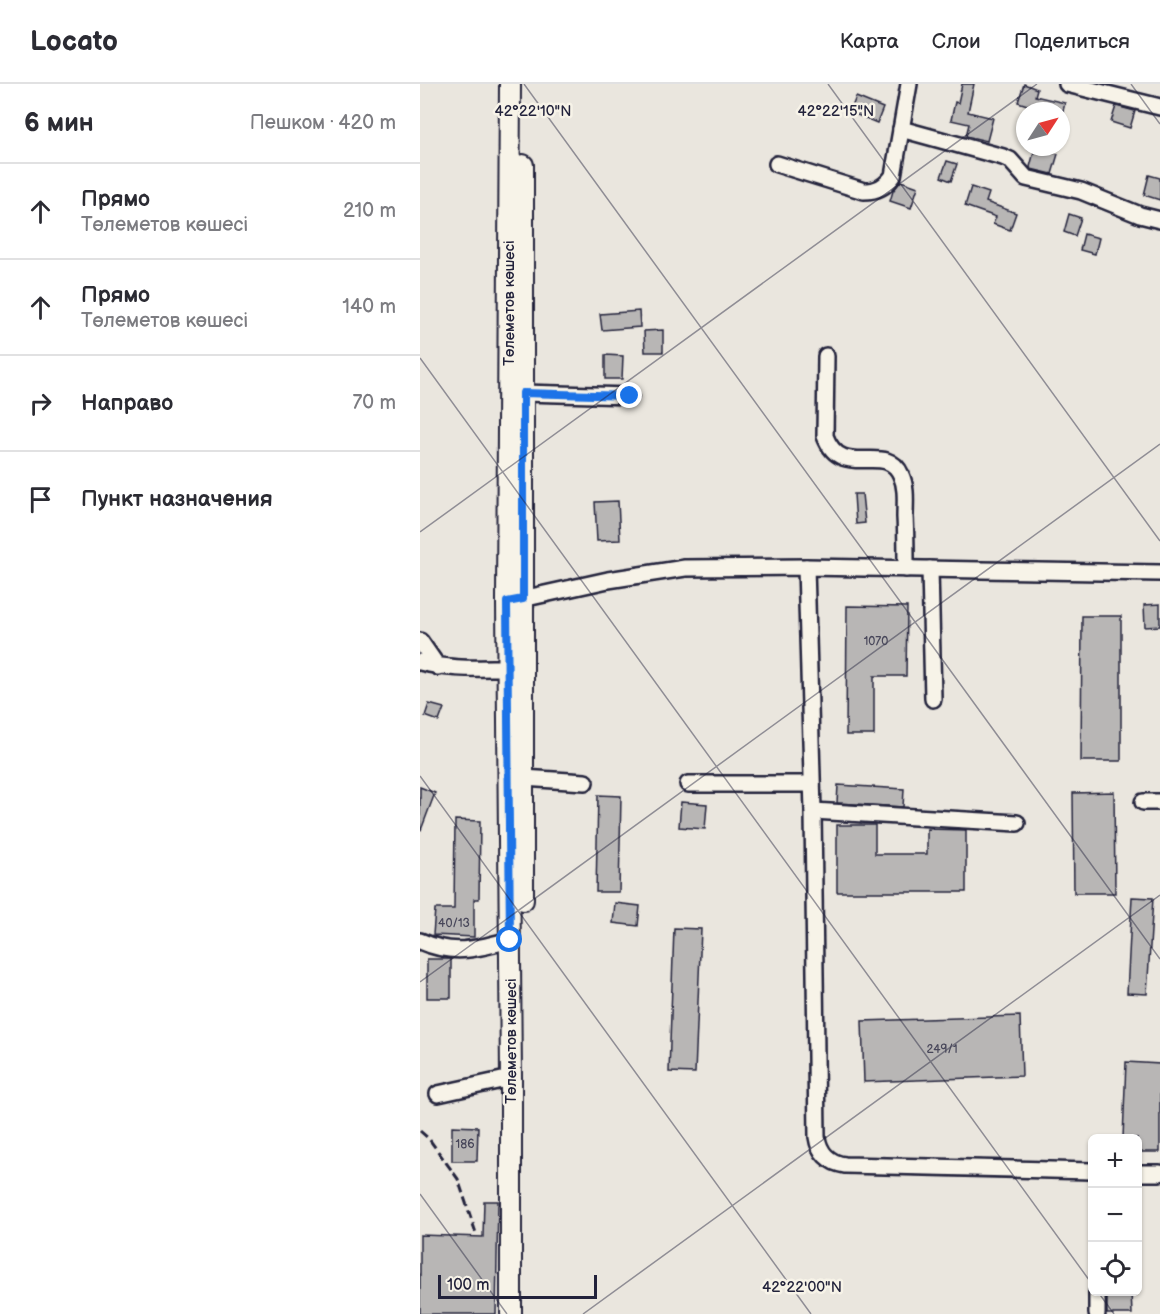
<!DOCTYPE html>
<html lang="ru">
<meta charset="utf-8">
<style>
:root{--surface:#fff;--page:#f7f7f7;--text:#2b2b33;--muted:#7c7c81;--line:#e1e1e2}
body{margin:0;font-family:"Balsamiq Sans",sans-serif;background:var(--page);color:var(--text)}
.controls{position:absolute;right:18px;bottom:18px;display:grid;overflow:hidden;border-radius:9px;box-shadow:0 2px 4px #0004}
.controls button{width:54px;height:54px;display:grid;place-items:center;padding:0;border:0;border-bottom:2px solid var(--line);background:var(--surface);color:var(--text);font:30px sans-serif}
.compass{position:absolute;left:596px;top:18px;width:54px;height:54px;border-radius:50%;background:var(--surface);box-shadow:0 2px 4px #0004;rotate:54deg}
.scale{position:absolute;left:18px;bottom:15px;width:159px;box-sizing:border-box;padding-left:6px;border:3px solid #22223b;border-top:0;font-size:16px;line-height:21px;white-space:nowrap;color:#22223b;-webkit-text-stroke:4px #f7f3e8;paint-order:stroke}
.stop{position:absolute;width:18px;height:18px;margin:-14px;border:4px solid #1a73e8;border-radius:50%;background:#fff}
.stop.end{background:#1a73e8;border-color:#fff;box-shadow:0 2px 6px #0008}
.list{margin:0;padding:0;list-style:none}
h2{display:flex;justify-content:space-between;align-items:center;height:78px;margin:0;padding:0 24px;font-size:26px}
h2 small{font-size:20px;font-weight:400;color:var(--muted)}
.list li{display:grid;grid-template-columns:39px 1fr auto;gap:18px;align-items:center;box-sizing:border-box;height:96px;padding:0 24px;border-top:2px solid var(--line)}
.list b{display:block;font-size:22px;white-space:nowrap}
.list p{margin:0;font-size:20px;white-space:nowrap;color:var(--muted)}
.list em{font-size:20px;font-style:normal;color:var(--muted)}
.icon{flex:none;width:33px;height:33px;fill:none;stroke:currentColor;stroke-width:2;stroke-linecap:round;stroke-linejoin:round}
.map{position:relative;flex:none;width:740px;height:1230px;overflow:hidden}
header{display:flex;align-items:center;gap:36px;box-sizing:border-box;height:84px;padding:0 30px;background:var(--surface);border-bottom:2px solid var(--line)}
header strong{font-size:28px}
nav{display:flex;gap:33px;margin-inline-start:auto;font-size:21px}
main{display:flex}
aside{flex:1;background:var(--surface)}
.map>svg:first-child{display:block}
.building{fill:#b8b6b5;stroke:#22223b;stroke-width:1.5}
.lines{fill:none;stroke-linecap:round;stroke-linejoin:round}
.minor-casing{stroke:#22223b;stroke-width:20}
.major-casing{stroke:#22223b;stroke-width:24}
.minor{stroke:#f7f3e8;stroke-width:15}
.major{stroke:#f7f3e8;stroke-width:20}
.rail{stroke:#22223b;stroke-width:3;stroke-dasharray:9 4.5;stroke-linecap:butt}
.route{stroke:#1a73e8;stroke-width:8}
.ticks{fill:none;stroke:#22223b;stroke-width:1.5;stroke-opacity:0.45}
.labels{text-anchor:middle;stroke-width:5;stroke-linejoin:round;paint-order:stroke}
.number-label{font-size:12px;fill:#48475a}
.street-label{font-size:15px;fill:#22223b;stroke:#f7f3e8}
.ticks-label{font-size:15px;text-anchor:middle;fill:#22223b;stroke:#f7f3e8;stroke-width:5;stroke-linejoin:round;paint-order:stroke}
</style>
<header>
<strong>Locato</strong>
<nav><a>Карта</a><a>Слои</a><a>Поделиться</a></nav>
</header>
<main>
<aside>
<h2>6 мин<small>Пешком · 420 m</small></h2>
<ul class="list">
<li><svg class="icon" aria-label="ahead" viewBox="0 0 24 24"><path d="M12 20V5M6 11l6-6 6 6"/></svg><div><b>Прямо</b><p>Төлеметов көшесі</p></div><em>210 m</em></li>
<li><svg class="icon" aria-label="ahead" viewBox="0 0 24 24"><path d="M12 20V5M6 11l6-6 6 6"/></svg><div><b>Прямо</b><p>Төлеметов көшесі</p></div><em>140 m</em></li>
<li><svg class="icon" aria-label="right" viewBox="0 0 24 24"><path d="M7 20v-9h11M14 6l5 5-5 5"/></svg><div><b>Направо</b></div><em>70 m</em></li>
<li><svg class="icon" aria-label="arrive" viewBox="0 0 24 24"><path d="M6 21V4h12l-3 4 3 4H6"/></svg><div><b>Пункт назначения</b></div></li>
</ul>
</aside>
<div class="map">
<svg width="740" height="1230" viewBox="0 0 740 1230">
<rect width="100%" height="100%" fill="#eae6de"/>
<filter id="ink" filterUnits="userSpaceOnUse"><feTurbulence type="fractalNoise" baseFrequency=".0167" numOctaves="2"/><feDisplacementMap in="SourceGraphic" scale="12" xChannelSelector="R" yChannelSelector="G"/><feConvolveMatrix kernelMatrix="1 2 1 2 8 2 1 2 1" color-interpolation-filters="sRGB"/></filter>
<g filter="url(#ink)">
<!-- building -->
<g class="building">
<polygon points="542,0 554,0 548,28 573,34 567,57 546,52 549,40 531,36 535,18 538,19"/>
<polygon points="604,0 617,5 615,12 645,19 643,27 626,27 598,18"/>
<polygon points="436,13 463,24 457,39 430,28"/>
<polygon points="696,22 715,27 710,44 691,38"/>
<polygon points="615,64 638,70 632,90 611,85 610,83"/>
<polygon points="527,77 537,80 531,97 521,93"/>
<polygon points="729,91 740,94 740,116 724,111"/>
<polygon points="481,97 498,103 491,124 470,117 473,107"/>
<polygon points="551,103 569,109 566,118 596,129 590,146 573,140 576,133 545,122"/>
<polygon points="649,130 661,134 655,152 644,148"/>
<polygon points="664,150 679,154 675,170 660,166"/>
<polygon points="219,227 220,243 182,246 180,230"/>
<polygon points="243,246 243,268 225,268 224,247"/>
<polygon points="185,271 203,272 202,295 185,295"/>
<polygon points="434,410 442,410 445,439 436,440"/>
<polygon points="198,417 200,456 177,457 175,418"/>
<polygon points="740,520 740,542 725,543 724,521"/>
<polygon points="427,522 487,523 486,592 454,592 454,651 426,651"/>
<polygon points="662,532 701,532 701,677 661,677"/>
<polygon points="9,620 24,624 19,637 5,632"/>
<polygon points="418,701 484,705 483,723 417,719"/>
<polygon points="0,703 15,709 1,746 0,746"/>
<polygon points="694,708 695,809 654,809 653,709"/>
<polygon points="178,711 201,712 199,808 176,808"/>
<polygon points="261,718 287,720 285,745 259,743"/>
<polygon points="35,736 60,737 59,815 54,815 54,853 13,851 15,825 34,825"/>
<polygon points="417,741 455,741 455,770 507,770 507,745 546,746 546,808 417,808"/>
<polygon points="712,813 733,814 727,910 707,909"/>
<polygon points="195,819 220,822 218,842 193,839"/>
<polygon points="254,844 281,845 275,989 249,988"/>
<rect x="7" y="875" width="24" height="39"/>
<polygon points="600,932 602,992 444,998 442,937"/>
<polygon points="706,978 740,980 740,1068 717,1068 717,1054 703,1054"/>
<polygon points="32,1042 58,1043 57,1077 32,1077"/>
<polygon points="64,1117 78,1117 76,1230 0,1230 0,1151 63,1153"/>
<polygon points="687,1208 711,1208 712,1230 687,1230"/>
</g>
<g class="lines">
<!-- minor casing -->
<g class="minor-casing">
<g id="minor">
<polyline points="647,0 740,23"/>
<polyline points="481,45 583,73 590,76 606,94 661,107 720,131 740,136"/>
<path d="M 357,80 L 444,107 C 457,107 465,103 473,92 L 489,0"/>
<path d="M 406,272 L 405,352 C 422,398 466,356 481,391 C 487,404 485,419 485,433 C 486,450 486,467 486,485"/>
<polyline points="103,309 210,312"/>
<path d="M 386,483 L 393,727 L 397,1053 C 399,1068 409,1079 425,1081 L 672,1087"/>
<polyline points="510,485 513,615"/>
<polyline points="93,517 188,496 265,484 386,483 740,489"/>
<polyline points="0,557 18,583"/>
<path d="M 0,578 C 32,586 55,584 88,584"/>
<polyline points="103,694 165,698"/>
<polyline points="268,700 392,700"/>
<polyline points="723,718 740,718"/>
<polyline points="393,727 597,739"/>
<path d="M 0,857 C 34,872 56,865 90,856"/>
<polyline points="18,1010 91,994"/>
<polyline points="718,1089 740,1089"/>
<polyline points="677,1230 677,1208"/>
</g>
</g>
<!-- major casing -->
<g class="major-casing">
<g id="major">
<polyline points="90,0 87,518 91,994 91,1230"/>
<polyline points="103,81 103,816"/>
</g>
</g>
<!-- minor -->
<use href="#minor" class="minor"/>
<!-- major -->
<use href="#major" class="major"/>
<!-- rail -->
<polyline class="rail" points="0,1047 9,1055 38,1095 56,1149"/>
</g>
</g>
<g class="lines" filter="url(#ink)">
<!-- route -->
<polyline class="route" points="90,856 87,518 103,515 103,309 210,312"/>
</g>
<!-- ticks -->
<path class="ticks" d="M 104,0 L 740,875M 408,0 L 740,457M 711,0 L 740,40M 0,274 L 672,1200M 0,448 L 617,0M 0,692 L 391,1230M 0,898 L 740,360M 0,1110 L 87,1230M 678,1208 L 694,1230M 163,1230 L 740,811"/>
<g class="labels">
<!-- number labels -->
<g class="number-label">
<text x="456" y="561">1070</text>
<text x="34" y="843">40/13</text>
<text x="522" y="969">249/1</text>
<text x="45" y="1064">186</text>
</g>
<!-- street labels -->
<g class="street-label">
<text transform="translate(89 219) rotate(-90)" y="5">Төлеметов көшесі</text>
<text transform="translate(91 957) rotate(-90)" y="5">Төлеметов көшесі</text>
</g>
</g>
<g class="ticks-label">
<text x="113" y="32">42°22'10"N</text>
<text x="416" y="32">42°22'15"N</text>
<text x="382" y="1208">42°22'00"N</text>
</g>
</svg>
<div class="controls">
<button>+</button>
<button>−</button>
<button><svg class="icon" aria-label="locate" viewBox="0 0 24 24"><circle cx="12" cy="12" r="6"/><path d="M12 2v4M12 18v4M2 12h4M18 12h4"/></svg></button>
</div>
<svg class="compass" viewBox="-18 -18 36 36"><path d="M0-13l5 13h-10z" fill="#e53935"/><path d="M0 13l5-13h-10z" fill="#7c7c81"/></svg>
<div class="scale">100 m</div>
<div class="stop" style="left:90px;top:856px"></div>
<div class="stop end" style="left:210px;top:312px"></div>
</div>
</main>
